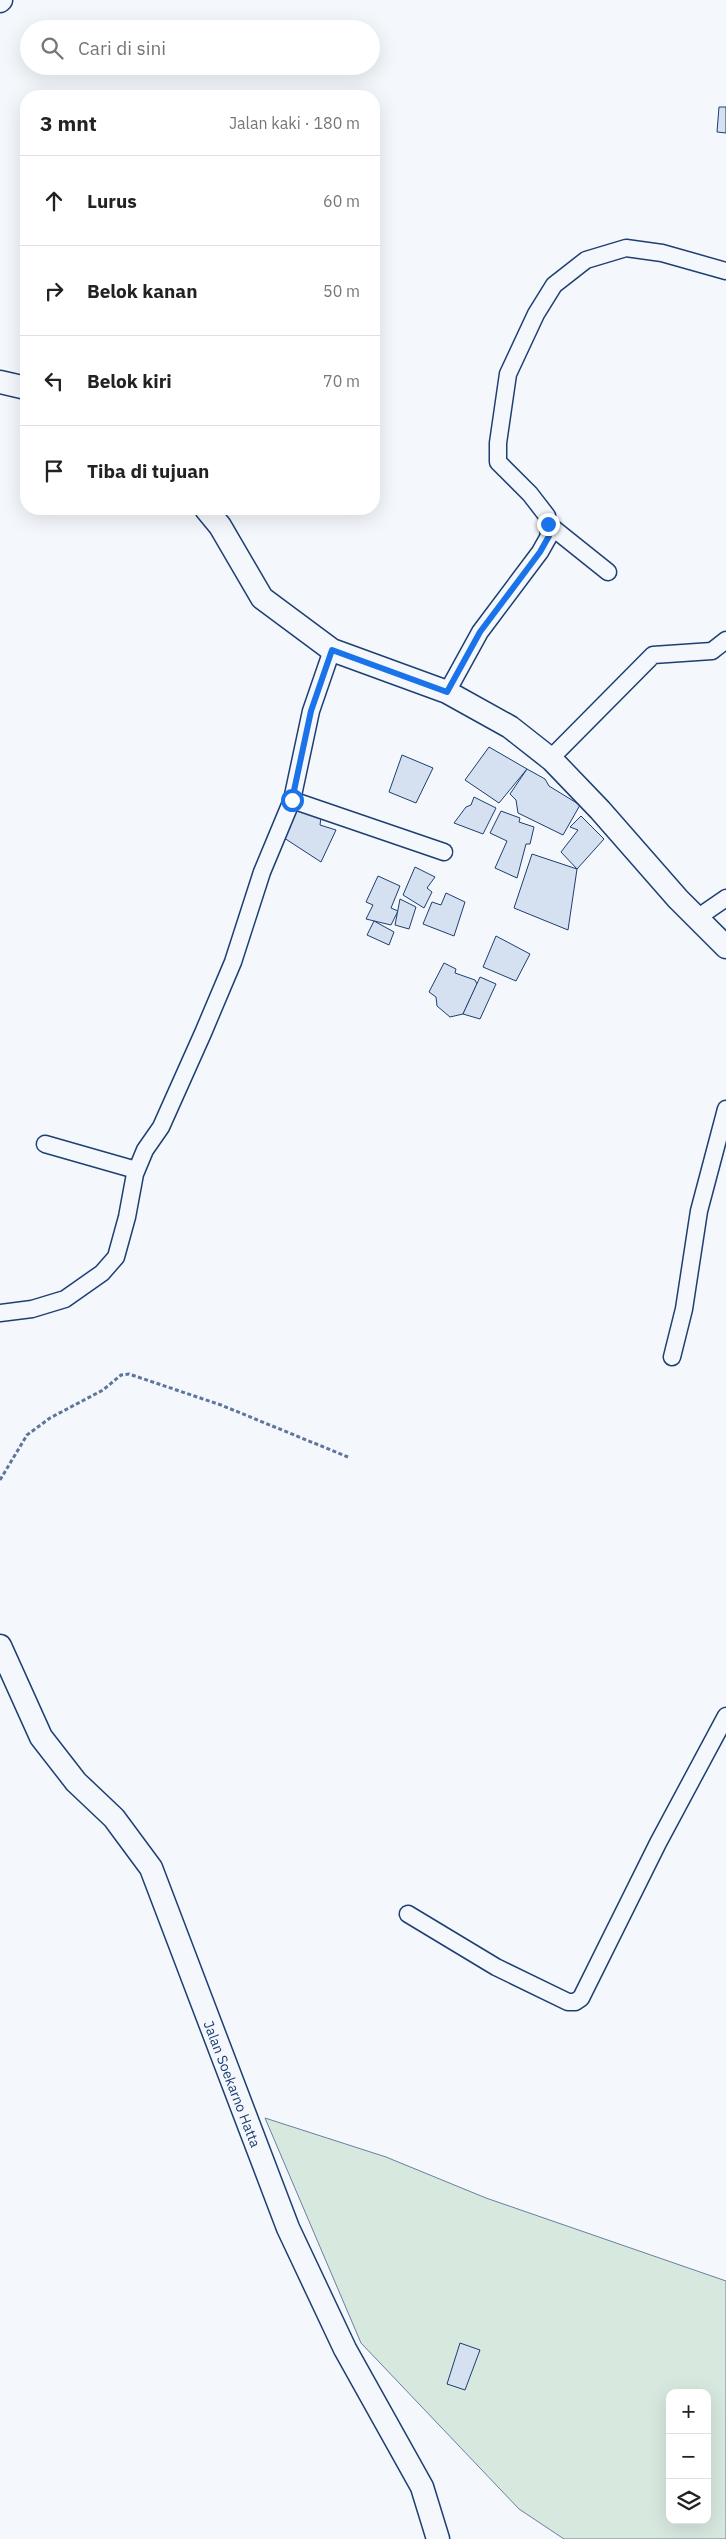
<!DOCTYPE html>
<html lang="id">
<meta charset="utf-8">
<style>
:root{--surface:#fff;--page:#f6f6f6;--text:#222;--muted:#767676;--line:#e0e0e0}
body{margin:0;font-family:"IBM Plex Sans",sans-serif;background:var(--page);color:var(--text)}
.controls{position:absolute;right:15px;bottom:15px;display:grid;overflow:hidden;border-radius:10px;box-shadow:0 5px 20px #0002}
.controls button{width:45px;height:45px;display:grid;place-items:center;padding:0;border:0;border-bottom:1px solid var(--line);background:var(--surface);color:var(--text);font:25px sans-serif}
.stop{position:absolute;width:15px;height:15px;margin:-11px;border:4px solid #1a73e8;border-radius:50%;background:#fff}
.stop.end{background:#1a73e8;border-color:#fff;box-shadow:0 1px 5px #0008}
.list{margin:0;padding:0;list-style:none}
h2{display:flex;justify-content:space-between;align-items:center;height:65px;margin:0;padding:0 20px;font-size:21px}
h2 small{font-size:16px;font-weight:400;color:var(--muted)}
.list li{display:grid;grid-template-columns:32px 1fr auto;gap:15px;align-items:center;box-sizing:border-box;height:90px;padding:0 20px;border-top:1px solid var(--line)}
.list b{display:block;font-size:19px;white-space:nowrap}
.list em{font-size:16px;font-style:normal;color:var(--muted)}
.icon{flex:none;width:28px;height:28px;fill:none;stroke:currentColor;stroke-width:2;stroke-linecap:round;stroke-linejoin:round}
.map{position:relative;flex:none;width:726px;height:2539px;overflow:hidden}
.search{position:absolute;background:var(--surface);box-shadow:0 5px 20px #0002;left:20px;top:20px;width:360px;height:55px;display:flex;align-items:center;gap:12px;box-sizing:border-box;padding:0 18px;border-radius:28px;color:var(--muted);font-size:19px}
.panel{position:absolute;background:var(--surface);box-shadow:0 5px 20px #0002;left:20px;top:90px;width:360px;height:425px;border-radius:20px}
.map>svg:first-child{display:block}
.green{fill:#d7e8df;stroke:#687fa3;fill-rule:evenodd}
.building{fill:#d5e0f0;stroke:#1d3f73}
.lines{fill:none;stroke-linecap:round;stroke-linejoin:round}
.street-casing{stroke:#1d3f73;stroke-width:19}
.secondary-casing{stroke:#1d3f73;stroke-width:25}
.path{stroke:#5e769c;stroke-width:3;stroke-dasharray:4 2.5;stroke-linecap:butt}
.street{stroke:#f4f7fb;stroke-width:16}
.secondary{stroke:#f4f7fb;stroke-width:22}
.route{stroke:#1a73e8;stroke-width:6}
.labels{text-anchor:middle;stroke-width:4;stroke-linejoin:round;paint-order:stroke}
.street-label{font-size:14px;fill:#1d3f73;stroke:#f4f7fb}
</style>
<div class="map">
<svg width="726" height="2539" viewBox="0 0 726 2539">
<rect width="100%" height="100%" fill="#f4f7fb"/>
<!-- green -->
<path class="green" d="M 265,2118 L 386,2157 L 486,2198 L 726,2281 L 726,2539 L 564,2539 L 519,2509 L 361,2343 ZM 670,2393 L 707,2393 L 707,2520 L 670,2520 Z"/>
<!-- building -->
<g class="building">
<polygon points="719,107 726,107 726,133 717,132"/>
<polygon points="489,747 527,769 499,803 465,780"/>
<polygon points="402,755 433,768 416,803 389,792"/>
<polygon points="527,769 545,779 549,786 580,805 563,835 518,813 516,800 510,794"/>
<polygon points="474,797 496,808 483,834 454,823 466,807 471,805"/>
<polygon points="295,808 321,817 320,825 336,830 321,862 278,834"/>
<polygon points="501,811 520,818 519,822 534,827 530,844 526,844 517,878 495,868 507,841 490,833"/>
<polygon points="581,816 604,839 577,869 561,852 578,830 570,827"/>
<polygon points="532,854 577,869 568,930 514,908"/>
<polygon points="415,867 435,877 427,888 432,892 424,908 403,895"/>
<polygon points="378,876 400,886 391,908 398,911 391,925 366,919 373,905 366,902"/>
<polygon points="446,893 465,902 454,936 423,924 432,902 441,905"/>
<polygon points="400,899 416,907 409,929 395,925"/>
<polygon points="374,921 394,932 389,945 367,935"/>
<polygon points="496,936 530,954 516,981 483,967"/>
<polygon points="444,963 456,969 455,973 475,980 477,984 463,1014 450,1017 437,1006 436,997 429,992"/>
<polygon points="480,977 496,984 480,1019 463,1014"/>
<polygon points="460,2343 480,2350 465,2390 447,2384"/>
</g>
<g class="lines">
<!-- street casing -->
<g class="street-casing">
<g id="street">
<polyline points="548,524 608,572"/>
<polyline points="447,692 480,632 540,552 549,536 547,516 530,494 498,462 498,443 508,374 536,314 554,285 586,260 626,248 662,253 726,271"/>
<polyline points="550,759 653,655 712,651 726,640"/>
<polyline points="292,800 444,852"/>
<polyline points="697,918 726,898"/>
<polyline points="45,1144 136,1170"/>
<polyline points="0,1313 32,1309 65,1299 102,1273 116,1257 127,1217 135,1174 145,1150 161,1127 203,1033 233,962 262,872 292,800 311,711 332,650"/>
<polyline points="672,1357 684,1309 699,1211 726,1109"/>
<polyline points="408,1914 496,1967 568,2002 575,2002 581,1998 658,1843 726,1716"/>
</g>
</g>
<!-- secondary casing -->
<g class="secondary-casing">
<g id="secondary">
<polyline points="0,1 1,0"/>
<polyline points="0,382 26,388"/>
<polyline points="206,509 220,526 262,598 332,650 447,692 510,727 552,760 600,810 678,899 726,947"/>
<polyline points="0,1646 41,1737 76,1782 114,1818 151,1868 288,2228 345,2349 422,2487 438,2539"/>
</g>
</g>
<!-- path -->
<polyline class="path" points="0,1480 27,1435 50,1418 103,1390 121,1375 129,1374 221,1405 348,1457"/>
<!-- street -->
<use href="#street" class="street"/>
<!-- secondary -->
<use href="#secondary" class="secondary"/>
</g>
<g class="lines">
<!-- route -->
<polyline class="route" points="292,800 311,711 332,650 447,692 480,632 540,552 549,536 548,524"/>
</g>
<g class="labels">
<!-- street labels -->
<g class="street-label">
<text transform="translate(232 2084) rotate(69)" y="5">Jalan Soekarno Hatta</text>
</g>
</g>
</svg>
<div class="controls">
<button>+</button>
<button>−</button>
<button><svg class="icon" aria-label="layers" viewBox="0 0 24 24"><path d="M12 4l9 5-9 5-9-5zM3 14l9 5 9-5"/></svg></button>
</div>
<div class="stop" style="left:292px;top:800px"></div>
<div class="stop end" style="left:548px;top:524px"></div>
<div class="search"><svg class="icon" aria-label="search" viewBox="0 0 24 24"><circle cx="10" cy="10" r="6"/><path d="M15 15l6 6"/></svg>Cari di sini</div>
<section class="panel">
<h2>3 mnt<small>Jalan kaki · 180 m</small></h2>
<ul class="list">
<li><svg class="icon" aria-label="ahead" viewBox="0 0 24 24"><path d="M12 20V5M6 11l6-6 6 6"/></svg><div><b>Lurus</b></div><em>60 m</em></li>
<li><svg class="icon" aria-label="right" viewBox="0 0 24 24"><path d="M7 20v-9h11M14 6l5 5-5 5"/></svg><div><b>Belok kanan</b></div><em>50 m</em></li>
<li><svg class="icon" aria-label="left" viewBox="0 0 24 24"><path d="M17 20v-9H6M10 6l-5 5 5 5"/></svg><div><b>Belok kiri</b></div><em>70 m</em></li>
<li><svg class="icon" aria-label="arrive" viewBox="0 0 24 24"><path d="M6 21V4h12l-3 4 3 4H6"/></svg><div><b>Tiba di tujuan</b></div></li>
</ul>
</section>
</div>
